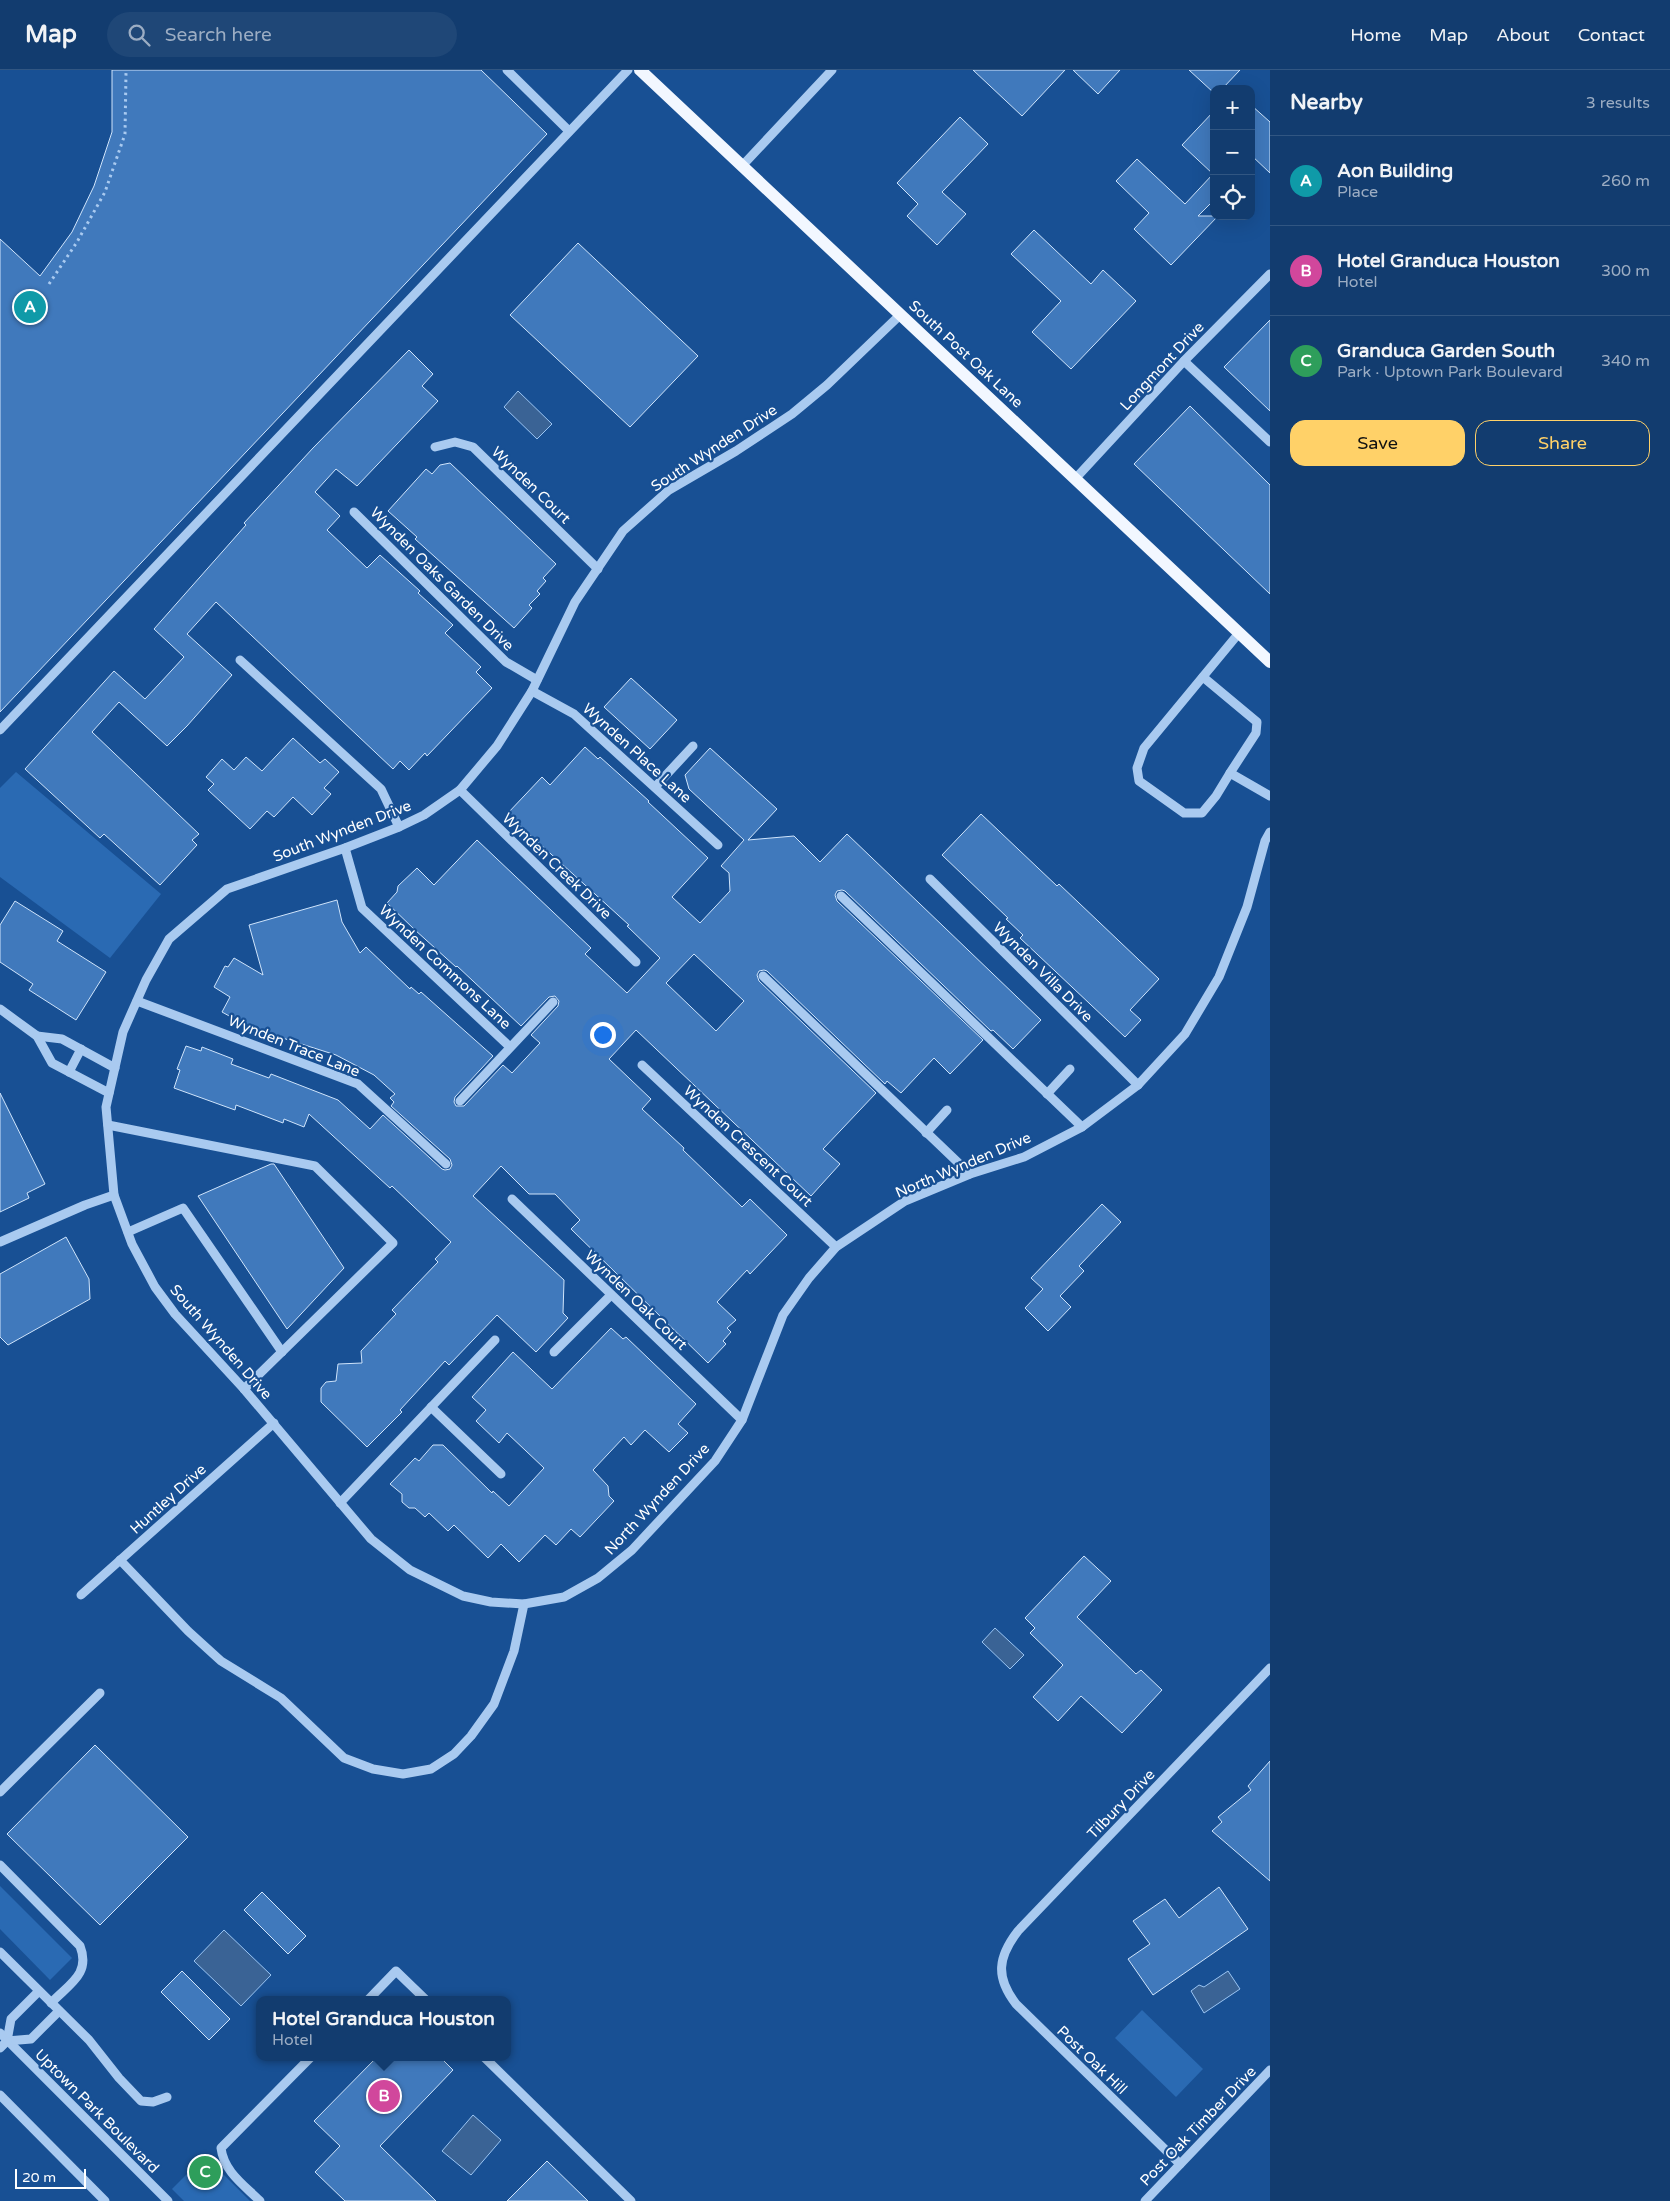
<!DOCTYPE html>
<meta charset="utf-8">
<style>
:root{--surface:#123c6f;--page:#1f4777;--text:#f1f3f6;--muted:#9cadc3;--line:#315682;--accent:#ffd168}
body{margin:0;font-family:"Varela Round",sans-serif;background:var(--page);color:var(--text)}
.controls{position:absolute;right:15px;top:15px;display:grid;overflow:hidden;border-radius:10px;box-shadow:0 5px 20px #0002}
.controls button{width:45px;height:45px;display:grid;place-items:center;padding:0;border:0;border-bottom:1px solid var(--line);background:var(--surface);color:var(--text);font:25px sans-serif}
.scale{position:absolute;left:15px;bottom:12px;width:71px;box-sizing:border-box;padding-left:5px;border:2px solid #fff;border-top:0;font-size:14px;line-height:18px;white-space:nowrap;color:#fff;-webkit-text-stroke:4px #185094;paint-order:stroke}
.you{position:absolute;left:602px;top:964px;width:18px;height:18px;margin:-12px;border:4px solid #fff;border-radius:50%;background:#1a73e8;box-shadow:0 0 0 8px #1a73e833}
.badge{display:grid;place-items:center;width:32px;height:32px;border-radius:50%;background:var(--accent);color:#fff;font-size:16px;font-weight:700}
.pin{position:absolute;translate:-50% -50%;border:2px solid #fff;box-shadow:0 1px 5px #0006}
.popup{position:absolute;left:256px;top:1926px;width:255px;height:65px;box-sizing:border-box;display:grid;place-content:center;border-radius:10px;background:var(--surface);filter:drop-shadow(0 1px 4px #0005);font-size:16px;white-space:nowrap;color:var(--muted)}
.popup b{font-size:19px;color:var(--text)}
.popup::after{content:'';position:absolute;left:50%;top:100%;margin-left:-10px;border:10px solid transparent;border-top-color:var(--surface)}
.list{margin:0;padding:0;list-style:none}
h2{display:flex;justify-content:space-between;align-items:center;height:65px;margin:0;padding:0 20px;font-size:21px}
h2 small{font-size:16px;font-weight:400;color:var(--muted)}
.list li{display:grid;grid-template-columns:32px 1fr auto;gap:15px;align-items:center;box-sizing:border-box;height:90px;padding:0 20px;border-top:1px solid var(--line)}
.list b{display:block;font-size:19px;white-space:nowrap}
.list p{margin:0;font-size:16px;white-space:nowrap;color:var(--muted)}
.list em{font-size:16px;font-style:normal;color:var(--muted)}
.actions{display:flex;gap:10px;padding:15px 20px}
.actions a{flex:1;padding:11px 0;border:1px solid var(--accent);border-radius:15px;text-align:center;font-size:18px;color:var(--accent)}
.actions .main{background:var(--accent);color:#111}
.icon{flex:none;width:28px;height:28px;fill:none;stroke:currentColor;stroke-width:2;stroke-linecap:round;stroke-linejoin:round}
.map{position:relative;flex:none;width:1270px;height:2131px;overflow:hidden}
header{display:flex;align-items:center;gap:30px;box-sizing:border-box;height:70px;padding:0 25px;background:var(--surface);border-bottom:1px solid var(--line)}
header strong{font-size:24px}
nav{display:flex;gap:28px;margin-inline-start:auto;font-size:18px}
.search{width:350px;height:45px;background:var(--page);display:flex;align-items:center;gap:12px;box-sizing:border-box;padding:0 18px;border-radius:28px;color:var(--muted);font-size:19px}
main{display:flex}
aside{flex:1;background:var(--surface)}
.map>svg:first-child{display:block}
.green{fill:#2a6ab3}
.water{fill:#3a6395;stroke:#9bc5f3}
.building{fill:#4079bc;stroke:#cfe4fb;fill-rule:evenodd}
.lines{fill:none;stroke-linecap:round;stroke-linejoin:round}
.path{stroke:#a9caf0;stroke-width:3;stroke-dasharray:2.5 4;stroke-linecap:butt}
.minor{stroke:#a9caf0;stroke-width:9}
.major{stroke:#f2f7ff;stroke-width:12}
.labels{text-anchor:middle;stroke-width:4.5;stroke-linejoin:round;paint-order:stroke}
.street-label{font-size:15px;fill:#fff;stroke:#185094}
</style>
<header>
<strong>Map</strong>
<div class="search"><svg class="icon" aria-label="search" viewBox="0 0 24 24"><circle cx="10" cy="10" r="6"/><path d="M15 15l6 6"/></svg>Search here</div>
<nav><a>Home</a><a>Map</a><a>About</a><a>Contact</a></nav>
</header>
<main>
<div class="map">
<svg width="1270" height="2131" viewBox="0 0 1270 2131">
<rect width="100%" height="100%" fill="#185094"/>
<!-- green -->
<g class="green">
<polygon points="16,702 161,824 110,888 0,807 0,718"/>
<polygon points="0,1816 72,1888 50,1910 0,1859"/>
<polygon points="1142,1940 1203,1999 1176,2027 1115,1968"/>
<polygon points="205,2086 250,2131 184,2131 172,2119"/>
</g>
<!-- water -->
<g class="water">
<polygon points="518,321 552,354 537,369 504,337"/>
<polygon points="995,1558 1024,1585 1010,1599 982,1572"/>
<polygon points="224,1860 271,1905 241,1936 194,1891"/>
<polygon points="1228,1901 1240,1919 1204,1943 1191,1921 1199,1915 1204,1917"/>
<polygon points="473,2045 501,2070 471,2105 442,2081"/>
</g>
<!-- building -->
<g class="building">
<polygon points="112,0 481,0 547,64 0,642 0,169 40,206 72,162 94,116 112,62"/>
<polygon points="973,0 1065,0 1022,46"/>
<polygon points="1073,0 1120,0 1098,24"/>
<polygon points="1189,0 1240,0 1222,19 1214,19 1214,23"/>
<polygon points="1251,35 1270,52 1270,103 1251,85"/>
<polygon points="1214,41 1214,130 1198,146 1218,146 1171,195 1134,159 1149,143 1116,111 1137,89 1185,134 1213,104 1182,75"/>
<polygon points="960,47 988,74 942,122 966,144 937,175 907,146 918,134 897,113"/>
<polygon points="1034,160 1091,214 1103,200 1136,231 1071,299 1032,262 1061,231 1011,184"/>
<polygon points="578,173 698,286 630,357 510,245"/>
<polygon points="1270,250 1270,341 1224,297"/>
<polygon points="409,280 433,304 422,316 438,331 357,416 336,399 315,422 340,446 327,460 367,498 380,485 420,521 418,523 453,555 445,563 481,597 476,602 492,618 427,686 425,683 409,700 400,691 393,699 216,532 187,564 232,605 187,656 167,676 119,632 92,662 199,764 192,770 197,775 160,815 104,764 100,768 25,699 114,601 145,629 160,613 184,587 154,559 246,455 244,453 313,378"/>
<polygon points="1190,336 1270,415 1270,524 1134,394"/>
<polygon points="450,393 556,494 543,508 546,511 537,521 540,524 529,535 532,538 514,558 415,469 417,467 388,441 426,399 432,404 440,395"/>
<polygon points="631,608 677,650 650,679 604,637"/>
<polygon points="293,668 320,693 325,689 339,702 324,718 331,724 312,745 293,727 274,747 267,741 250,759 208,720 214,714 206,707 222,689 234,700 246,687 262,701"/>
<path d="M 585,677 L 598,689 L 600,687 L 649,731 L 648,732 L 708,788 L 672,827 L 700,853 L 730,821 L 729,803 L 721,796 L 744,770 L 689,719 L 685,705 L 710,678 L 777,739 L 748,770 L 794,766 L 820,792 L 847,764 L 1041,950 L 1013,979 L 993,960 L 991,961 L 845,821 L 842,820 L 837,821 L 835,825 L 837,831 L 983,970 L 950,1004 L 934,988 L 901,1023 L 887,1011 L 885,1014 L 767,901 L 764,900 L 759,901 L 757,905 L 759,911 L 876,1023 L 823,1079 L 840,1094 L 811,1126 L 636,960 L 609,989 L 651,1029 L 642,1039 L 684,1078 L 683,1080 L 742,1137 L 750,1129 L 787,1165 L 750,1204 L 747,1200 L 717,1232 L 736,1250 L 727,1258 L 731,1262 L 723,1271 L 726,1274 L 708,1293 L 571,1159 L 580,1150 L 555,1124 L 529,1124 L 501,1096 L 473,1126 L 564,1210 L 563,1243 L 568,1248 L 536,1282 L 497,1245 L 449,1295 L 445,1291 L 400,1340 L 402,1342 L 367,1377 L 321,1332 L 321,1318 L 326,1312 L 336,1311 L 338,1294 L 362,1293 L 361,1281 L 396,1244 L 392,1240 L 438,1192 L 435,1189 L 451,1172 L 392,1116 L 390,1118 L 309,1044 L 304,1057 L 284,1049 L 283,1053 L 236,1035 L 235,1040 L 174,1018 L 180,1000 L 177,999 L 186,976 L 201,981 L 202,977 L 233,989 L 231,994 L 269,1008 L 271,1004 L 338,1030 L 370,1059 L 383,1045 L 442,1099 L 445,1100 L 450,1099 L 452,1095 L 450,1089 L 391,1036 L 394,1032 L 390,1028 L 395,1024 L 374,1005 L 336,985 L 251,958 L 222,942 L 230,927 L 214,917 L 225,896 L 228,897 L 234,888 L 263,905 L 249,855 L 337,830 L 342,852 L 360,883 L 366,877 L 410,919 L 411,917 L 419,924 L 421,922 L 493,986 L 455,1027 L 454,1032 L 456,1036 L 464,1036 L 503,995 L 512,1003 L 540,973 L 531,965 L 558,936 L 559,931 L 555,926 L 549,927 L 521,956 L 457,896 L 456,897 L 415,860 L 387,833 L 397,822 L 398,816 L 417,798 L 434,815 L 477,770 L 591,878 L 585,884 L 627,923 L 660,888 L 627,856 L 629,855 L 507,744 L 542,707 L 550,715 ZM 694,884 L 744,931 L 716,961 L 666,913 Z"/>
<polygon points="981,744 1057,816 1059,814 1159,909 1130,940 1141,950 1125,967 1020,868 1023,865 1006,849 1008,848 942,785"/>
<polygon points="15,831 63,861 57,871 106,902 76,950 29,920 33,914 0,892 0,855"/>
<polygon points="0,1023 45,1114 27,1123 29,1128 0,1142"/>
<polygon points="271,1094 274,1094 344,1198 287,1259 198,1126"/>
<polygon points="1102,1134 1121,1152 1079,1196 1084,1201 1060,1226 1071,1237 1048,1261 1025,1238 1043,1219 1031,1208"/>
<polygon points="66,1167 89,1209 90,1229 8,1275 0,1267 0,1204"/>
<polygon points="611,1258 623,1269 626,1267 696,1334 678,1354 688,1363 669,1382 645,1360 631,1375 624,1367 593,1400 608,1416 609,1426 614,1431 580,1467 571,1459 556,1475 545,1465 519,1492 501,1474 488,1488 454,1455 448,1461 429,1443 425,1447 415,1438 409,1438 402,1432 402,1424 390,1414 415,1388 419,1391 433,1375 443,1375 492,1423 493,1421 509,1436 544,1398 507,1363 499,1373 476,1351 486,1340 472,1327 513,1282 552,1319"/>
<polygon points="1084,1486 1111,1511 1077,1547 1136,1604 1141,1600 1162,1620 1122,1663 1081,1626 1058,1651 1033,1627 1063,1595 1030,1563 1035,1558 1025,1548"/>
<polygon points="95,1675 188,1767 100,1855 7,1764"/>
<polygon points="1270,1691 1270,1811 1212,1761 1222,1752 1218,1747 1251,1720 1248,1716"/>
<polygon points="1219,1817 1248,1859 1153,1925 1128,1889 1150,1874 1133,1851 1165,1829 1179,1848"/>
<polygon points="262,1822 306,1866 288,1884 244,1840"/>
<polygon points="182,1901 230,1949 209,1970 161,1922"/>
<polygon points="377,1987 440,1987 453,2000 380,2076 436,2131 345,2131 315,2102 340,2076 314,2051"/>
<polygon points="547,2091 588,2131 507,2131"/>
</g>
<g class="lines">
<!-- path -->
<polyline class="path" points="49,214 77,172 105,122 125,64 126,3"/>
<!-- minor -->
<g class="minor">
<polyline points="507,0 569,61"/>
<polyline points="742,96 832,0"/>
<polyline points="900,245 827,315 792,344 736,381 669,420 623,461 575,532 532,621 497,676 460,720 424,745 399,757 345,778 227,819 169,869 146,910 123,962 106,1037 114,1125 132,1174 155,1217 175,1244 244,1319 371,1469 410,1500 463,1526 491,1532 524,1534 564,1527 598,1508 632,1480 715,1391 742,1350 783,1245 809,1208 836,1177 905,1131 970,1104 1024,1087 1082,1057 1138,1015 1185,964 1219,907 1247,837 1265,771 1270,762"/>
<polyline points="1184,291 1270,372"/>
<polyline points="435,377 455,372 473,377 598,499"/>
<polyline points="1075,409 1184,291 1270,204"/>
<polyline points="354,442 506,592 537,610"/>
<polyline points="1239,563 1144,678 1137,698 1139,711 1184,743 1202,743 1216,726 1230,703 1270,726"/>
<polyline points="240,590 381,719 399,757"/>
<polyline points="1203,607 1257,652 1256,663 1230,703"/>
<polyline points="532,621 574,644 718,775"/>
<polyline points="0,660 628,0"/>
<polyline points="655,717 693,676"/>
<polyline points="460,720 636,892"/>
<polyline points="345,778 362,838 510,977"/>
<polyline points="930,809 1138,1015"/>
<polyline points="841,826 1082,1057"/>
<polyline points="763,906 970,1104"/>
<polyline points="137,931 358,1014 446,1094"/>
<polyline points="0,939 37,966 52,993 109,1023"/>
<polyline points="37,966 62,969 115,998"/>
<polyline points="642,995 836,1177"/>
<polyline points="69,1002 81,979"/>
<polyline points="1047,1024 1070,999"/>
<polyline points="460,1031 553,932"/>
<polyline points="108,1055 315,1096 393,1173 244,1319"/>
<polyline points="926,1063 947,1040"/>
<polyline points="512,1129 742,1350"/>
<polyline points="128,1162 183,1138 282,1282"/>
<polyline points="0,1172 85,1135 114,1125"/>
<polyline points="554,1282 611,1225"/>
<polyline points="431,1337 501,1404"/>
<polyline points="340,1433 495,1270"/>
<polyline points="120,1490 188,1561 221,1591 281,1628 344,1688 373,1699 403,1704 431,1699 454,1684 471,1666 494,1634 514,1581 524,1534"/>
<polyline points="81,1525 274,1353"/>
<polyline points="0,1722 100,1623"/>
<path d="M 0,1795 L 80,1876 C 91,1904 69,1914 51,1933"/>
<polyline points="0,1882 89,1970 119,2008 141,2031 153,2032 167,2027"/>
<polyline points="368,1930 396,1901 426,1930"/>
<polyline points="0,1963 168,2131"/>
<polyline points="7,1971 31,1969 59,1941"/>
<polyline points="7,1971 11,1949 39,1921"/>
<polyline points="0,1978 7,1971"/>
<polyline points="484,1987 631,2131"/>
<polyline points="0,2025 105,2131"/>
<path d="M 1180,2094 L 1016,1934 C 995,1907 998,1887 1018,1861 L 1270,1598"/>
<path d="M 260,2131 C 244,2115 224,2102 221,2078 L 311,1987"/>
<polyline points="1145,2131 1270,2000"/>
</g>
<!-- major -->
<polyline class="major" points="640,0 1270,592"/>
</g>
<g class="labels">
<!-- street labels -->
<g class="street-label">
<text transform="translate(966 284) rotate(43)" y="5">South Post Oak Lane</text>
<text transform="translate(1162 296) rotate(-47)" y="5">Longmont Drive</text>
<text transform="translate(714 378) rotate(-33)" y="5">South Wynden Drive</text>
<text transform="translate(531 415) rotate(44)" y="5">Wynden Court</text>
<text transform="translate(442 509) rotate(45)" y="5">Wynden Oaks Garden Drive</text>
<text transform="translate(637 683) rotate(42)" y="5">Wynden Place Lane</text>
<text transform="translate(342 761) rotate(-21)" y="5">South Wynden Drive</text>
<text transform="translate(557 796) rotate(44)" y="5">Wynden Creek Drive</text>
<text transform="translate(445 897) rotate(43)" y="5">Wynden Commons Lane</text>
<text transform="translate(1043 902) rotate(45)" y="5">Wynden Villa Drive</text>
<text transform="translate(294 976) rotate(22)" y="5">Wynden Trace Lane</text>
<text transform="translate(748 1076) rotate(43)" y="5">Wynden Crescent Court</text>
<text transform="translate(963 1095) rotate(-23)" y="5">North Wynden Drive</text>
<text transform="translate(636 1230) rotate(44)" y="5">Wynden Oak Court</text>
<text transform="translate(221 1272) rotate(49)" y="5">South Wynden Drive</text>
<text transform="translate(168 1429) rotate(-42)" y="5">Huntley Drive</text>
<text transform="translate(657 1429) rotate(-47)" y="5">North Wynden Drive</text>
<text transform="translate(1121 1734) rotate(-46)" y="5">Tilbury Drive</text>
<text transform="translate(1092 1990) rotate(44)" y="5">Post Oak Hill</text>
<text transform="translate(97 2041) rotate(45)" y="5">Uptown Park Boulevard</text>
<text transform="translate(1198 2056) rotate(-46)" y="5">Post Oak Timber Drive</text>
</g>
</g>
</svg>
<div class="controls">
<button>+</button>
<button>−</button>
<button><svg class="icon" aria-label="locate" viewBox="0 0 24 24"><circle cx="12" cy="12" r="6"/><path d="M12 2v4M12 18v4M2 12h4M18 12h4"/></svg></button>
</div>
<div class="scale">20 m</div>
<div class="you"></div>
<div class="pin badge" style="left:30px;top:237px;background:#0f9aa8">A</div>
<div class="pin badge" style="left:384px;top:2026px;background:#d1479c">B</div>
<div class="popup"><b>Hotel Granduca Houston</b>Hotel</div>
<div class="pin badge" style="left:205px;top:2102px;background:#2e9e5b">C</div>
</div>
<aside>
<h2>Nearby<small>3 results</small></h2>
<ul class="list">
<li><span class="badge" style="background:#0f9aa8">A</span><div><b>Aon Building</b><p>Place</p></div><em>260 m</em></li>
<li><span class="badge" style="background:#d1479c">B</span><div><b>Hotel Granduca Houston</b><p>Hotel</p></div><em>300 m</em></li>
<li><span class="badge" style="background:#2e9e5b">C</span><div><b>Granduca Garden South</b><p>Park · Uptown Park Boulevard</p></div><em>340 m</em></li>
</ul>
<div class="actions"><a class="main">Save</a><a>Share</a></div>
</aside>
</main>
